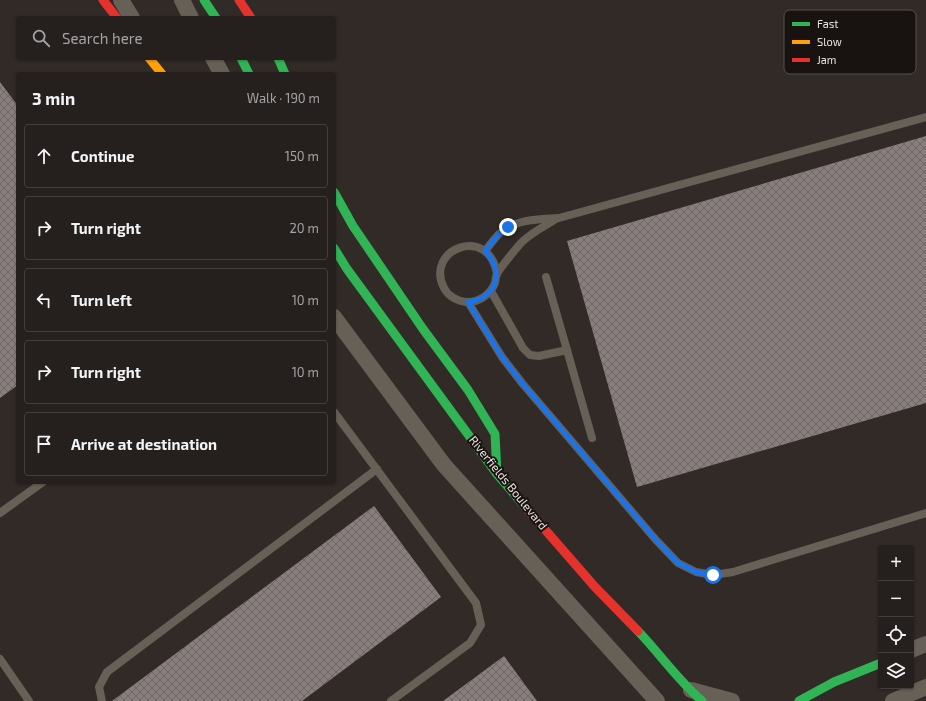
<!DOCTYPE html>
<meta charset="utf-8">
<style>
:root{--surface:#25201d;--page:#2d2826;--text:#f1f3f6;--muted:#a3a3a4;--line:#423e3b}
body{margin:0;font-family:"Exo 2",sans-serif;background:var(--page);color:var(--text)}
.controls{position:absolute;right:12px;bottom:12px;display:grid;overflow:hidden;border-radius:4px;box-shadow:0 1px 3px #0004}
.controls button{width:36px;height:36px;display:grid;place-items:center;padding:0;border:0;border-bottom:1px solid var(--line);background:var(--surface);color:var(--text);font:20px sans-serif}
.stop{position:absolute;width:12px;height:12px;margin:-9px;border:3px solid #1a73e8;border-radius:50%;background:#fff}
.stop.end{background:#1a73e8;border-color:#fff;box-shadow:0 1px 4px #0008}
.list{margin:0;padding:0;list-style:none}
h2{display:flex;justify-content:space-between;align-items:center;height:52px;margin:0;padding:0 16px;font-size:17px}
h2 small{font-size:13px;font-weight:400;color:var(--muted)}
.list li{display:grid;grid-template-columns:26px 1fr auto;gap:12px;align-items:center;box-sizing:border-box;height:64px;margin:0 8px 8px;padding:0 8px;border:1px solid var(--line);border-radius:4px}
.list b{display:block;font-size:15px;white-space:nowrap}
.list em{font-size:13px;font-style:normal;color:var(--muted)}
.icon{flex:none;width:22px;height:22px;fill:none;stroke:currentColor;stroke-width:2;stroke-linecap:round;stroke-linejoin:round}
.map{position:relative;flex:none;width:926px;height:701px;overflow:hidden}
.search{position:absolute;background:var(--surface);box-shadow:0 1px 3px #0004;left:16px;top:16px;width:320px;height:44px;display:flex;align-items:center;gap:10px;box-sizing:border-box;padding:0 14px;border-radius:4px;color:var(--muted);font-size:15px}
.panel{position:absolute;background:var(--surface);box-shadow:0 1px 3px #0004;left:16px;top:72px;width:320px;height:412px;border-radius:4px}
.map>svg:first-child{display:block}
.building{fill:url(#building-cross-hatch)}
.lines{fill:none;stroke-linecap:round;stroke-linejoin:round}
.lane{stroke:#676057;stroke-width:8}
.street{stroke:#676057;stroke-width:16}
.fast{stroke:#30b455;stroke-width:9}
.slow{stroke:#ff9f0a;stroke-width:9}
.jam{stroke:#e5322d;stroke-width:9}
.route{stroke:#1a73e8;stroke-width:5}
.labels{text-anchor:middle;stroke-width:4;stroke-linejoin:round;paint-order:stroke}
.street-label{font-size:12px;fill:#eae2de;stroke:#181310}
.key{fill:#181310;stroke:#57514e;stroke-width:1}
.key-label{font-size:11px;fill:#eae2de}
</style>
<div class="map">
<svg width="926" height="701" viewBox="0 0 926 701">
<defs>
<pattern id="building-cross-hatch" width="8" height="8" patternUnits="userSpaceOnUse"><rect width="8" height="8" fill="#887e7d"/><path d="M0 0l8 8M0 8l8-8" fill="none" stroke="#6e6766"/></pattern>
</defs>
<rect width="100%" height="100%" fill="#312a27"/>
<!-- building -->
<g class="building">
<polygon points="0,82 18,106 18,385 0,398"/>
<polygon points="926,136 926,403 637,487 567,241"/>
<polygon points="374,506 441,597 302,701 112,701"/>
<polygon points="504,656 537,701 443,701"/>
</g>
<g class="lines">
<!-- lane -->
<g class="lane">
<path d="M 485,251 C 490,245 494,239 499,234 C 516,219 538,219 559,218 L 926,117"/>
<path d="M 497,274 C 489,224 424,249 444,288 C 448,296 457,301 466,302 C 478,303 490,295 495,283 C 496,281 495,277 497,274 C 499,269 518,246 523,241 C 533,232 545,226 556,219"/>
<polyline points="546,277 567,350 592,438"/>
<polyline points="491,291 523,348 530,355 539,356 567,350"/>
<polyline points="468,302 502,357 522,383 656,540 678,563 696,572 713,575 733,572 926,513"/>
<polyline points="334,412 476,603 481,625 470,643 391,701"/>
<polyline points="0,513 43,482"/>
<polyline points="0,659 29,701"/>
<polyline points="102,701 99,687 107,672 377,469"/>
</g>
<!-- street -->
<g class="street">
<polyline points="121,0 132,18"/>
<polyline points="182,0 191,18"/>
<polyline points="213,58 222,74"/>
<polyline points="334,317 444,465 657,701"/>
<polyline points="911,650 926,644"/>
<polyline points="691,690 732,701"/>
<polyline points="893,701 926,687"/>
</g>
<!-- fast -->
<g class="fast">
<polyline points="204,0 216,18"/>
<polyline points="241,58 249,74"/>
<polyline points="278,58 285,74"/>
<polyline points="334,192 353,226 423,329 468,390 495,434 497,474"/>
<polyline points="334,248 347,269 497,474 528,510"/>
<path d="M 638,631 C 660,654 678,680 702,701"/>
<polyline points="799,701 834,682 881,663"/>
</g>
<!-- slow -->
<polyline class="slow" points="149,58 162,74"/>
<!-- jam -->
<g class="jam">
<polyline points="103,0 117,18"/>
<polyline points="239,0 251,18"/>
<polyline points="528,510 595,587 638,631"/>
</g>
</g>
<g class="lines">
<!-- route -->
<path class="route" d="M 508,227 L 498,235 L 485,251 C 505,272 497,298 468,302 L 502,357 L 522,383 L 656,540 L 678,563 L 696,572 L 713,575"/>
</g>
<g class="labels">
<!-- street labels -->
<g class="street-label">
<text transform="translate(508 483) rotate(51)" y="4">Riverfields Boulevard</text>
</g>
</g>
<!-- legend -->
<rect x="784" y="10" width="132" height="64" rx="6" class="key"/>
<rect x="792" y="22" width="18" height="4" fill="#30b455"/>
<rect x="792" y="40" width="18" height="4" fill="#ff9f0a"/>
<rect x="792" y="58" width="18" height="4" fill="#e5322d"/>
<g class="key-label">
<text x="817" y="28">Fast</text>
<text x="817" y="46">Slow</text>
<text x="817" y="64">Jam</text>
</g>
</svg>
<div class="controls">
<button>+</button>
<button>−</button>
<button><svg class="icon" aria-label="locate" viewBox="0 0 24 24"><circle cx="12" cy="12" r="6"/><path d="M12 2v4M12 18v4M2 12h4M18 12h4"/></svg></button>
<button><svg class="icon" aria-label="layers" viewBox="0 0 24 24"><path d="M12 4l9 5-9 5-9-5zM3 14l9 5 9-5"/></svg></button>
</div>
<div class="stop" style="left:713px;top:575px"></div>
<div class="stop end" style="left:508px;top:227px"></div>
<div class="search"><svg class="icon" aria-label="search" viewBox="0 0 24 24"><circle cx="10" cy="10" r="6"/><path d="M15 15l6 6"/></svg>Search here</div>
<section class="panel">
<h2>3 min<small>Walk · 190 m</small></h2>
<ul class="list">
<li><svg class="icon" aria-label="ahead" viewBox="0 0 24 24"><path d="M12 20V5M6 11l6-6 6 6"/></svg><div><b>Continue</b></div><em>150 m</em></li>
<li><svg class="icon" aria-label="right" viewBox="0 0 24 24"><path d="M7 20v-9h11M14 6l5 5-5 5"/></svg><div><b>Turn right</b></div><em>20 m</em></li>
<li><svg class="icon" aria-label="left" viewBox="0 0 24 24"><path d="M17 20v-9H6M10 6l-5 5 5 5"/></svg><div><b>Turn left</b></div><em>10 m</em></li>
<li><svg class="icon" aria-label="right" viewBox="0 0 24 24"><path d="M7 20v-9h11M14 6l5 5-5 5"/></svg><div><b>Turn right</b></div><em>10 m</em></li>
<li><svg class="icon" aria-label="arrive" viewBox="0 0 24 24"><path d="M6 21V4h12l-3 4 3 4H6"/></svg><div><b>Arrive at destination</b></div></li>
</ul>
</section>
</div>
